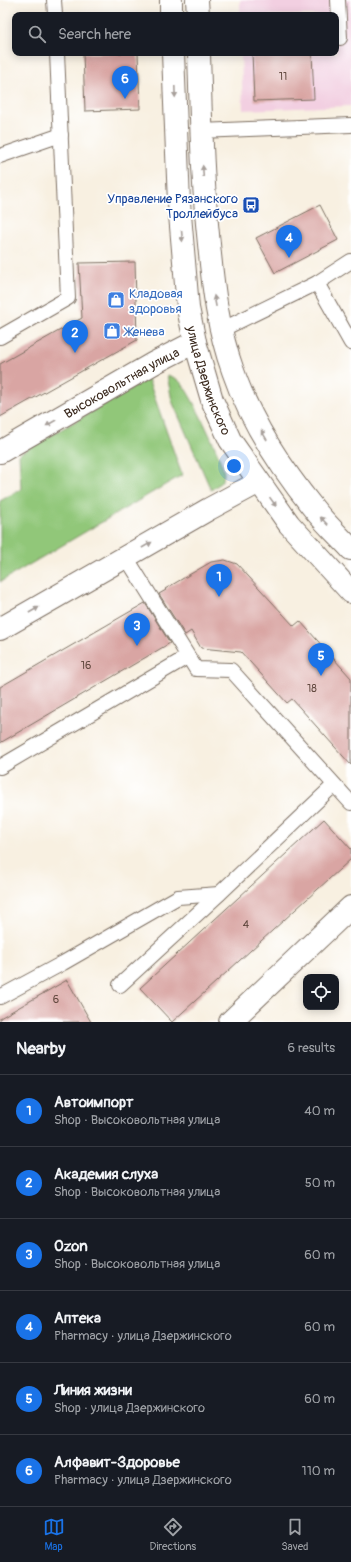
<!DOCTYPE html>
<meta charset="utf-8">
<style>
:root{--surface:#171b24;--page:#242831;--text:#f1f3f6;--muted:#9ea1a6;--line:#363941;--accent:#1a73e8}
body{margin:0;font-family:Pangolin,sans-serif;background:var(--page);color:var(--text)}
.controls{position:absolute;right:12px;bottom:12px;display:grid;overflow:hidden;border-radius:8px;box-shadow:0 2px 10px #0003}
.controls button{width:36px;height:36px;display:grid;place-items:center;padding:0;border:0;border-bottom:1px solid var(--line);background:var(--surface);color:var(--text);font:20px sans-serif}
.you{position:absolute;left:234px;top:466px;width:14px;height:14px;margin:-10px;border:3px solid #fff;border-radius:50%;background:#1a73e8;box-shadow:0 0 0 6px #1a73e833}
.badge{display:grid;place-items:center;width:26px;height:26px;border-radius:50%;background:var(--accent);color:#fff;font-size:13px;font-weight:700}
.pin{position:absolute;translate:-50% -33px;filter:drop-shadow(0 1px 2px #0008)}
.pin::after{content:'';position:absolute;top:21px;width:14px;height:12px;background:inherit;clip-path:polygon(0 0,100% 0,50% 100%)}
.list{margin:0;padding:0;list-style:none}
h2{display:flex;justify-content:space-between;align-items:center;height:52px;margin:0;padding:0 16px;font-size:17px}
h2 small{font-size:13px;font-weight:400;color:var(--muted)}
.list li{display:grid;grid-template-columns:26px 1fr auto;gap:12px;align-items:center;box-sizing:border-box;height:72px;padding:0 16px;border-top:1px solid var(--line)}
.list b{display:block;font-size:15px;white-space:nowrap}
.list p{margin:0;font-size:13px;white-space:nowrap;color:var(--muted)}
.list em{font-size:13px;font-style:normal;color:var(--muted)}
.icon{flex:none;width:22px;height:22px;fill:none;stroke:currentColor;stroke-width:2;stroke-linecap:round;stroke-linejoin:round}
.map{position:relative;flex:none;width:351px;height:1022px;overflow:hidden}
.search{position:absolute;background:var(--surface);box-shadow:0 2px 10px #0003;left:12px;right:12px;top:12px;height:44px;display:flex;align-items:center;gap:10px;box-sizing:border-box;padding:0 14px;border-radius:8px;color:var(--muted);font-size:15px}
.sheet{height:484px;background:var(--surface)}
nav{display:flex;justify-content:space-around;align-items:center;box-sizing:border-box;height:56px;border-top:1px solid var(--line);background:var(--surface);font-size:11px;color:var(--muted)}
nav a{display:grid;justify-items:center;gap:2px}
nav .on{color:var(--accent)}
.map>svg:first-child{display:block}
.built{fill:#f2cfe1}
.green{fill:#91c779;stroke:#66784c}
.building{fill:#d9a5a3}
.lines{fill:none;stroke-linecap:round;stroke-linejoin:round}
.service-casing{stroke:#7d6f62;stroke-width:16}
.minor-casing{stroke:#7d6f62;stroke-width:24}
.tertiary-casing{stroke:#7d6f62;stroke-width:24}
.secondary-casing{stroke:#7d6f62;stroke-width:24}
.service{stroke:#fff;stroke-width:14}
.minor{stroke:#fff;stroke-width:22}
.tertiary{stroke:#fff;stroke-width:22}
.secondary{stroke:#fff;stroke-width:22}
.oneway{fill:#a79f9a}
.labels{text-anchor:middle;stroke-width:3.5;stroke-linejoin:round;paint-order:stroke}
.number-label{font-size:11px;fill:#62493f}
.transit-label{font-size:13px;fill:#164399;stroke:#fff;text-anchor:end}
.shop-label{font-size:13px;fill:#366cbe;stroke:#fff;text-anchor:start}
.street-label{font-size:13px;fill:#3b2a1e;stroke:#fff}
</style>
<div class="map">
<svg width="351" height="1022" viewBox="0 0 351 1022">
<rect width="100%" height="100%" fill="#fff"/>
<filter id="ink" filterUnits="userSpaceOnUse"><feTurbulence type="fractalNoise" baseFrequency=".025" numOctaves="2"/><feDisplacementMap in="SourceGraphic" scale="8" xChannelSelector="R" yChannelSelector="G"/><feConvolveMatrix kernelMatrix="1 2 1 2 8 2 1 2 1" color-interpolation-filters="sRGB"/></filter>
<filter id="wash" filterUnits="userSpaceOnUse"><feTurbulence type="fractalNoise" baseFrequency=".012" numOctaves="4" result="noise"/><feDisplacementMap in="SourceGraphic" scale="16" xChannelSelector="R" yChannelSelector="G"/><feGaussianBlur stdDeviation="0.9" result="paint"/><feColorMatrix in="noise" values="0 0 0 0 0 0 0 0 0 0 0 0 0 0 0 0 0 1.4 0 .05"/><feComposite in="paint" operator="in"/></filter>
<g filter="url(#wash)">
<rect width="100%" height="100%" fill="#f8f0e1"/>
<!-- built -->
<polygon class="built" points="240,0 351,0 351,106 243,110 241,53 336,53 336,15 240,15"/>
<!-- green -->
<g class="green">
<path d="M 167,375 C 173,377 178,379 182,384 C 191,394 224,462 224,474 C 224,481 217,486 211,490 L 172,401 Z"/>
<polygon points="148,379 182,475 0,582 0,501 21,489 19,454"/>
</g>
<g id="blocks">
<!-- building -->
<g class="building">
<polygon points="83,53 138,53 140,109 85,111"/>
<polygon points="252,53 312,53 314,99 254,101"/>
<polygon points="320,205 338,240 275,273 256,238"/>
<polygon points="135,262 137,340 0,417 0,364 82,318 79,263"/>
<polygon points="225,560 237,564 294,626 300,621 351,678 351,765 292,699 287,703 241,652 201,648 191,631 185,635 159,594 166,590 165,589 211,562"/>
<polygon points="145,603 170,643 0,743 0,687"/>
<polygon points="324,819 351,849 351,859 172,1022 140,988"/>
<polygon points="67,980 91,1022 0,1022 0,1018"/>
</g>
</g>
</g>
<g filter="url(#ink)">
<use href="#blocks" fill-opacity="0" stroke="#7d6f62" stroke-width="1"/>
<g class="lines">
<!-- service casing -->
<g class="service-casing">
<g id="service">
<polyline points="54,0 55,15"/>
<polyline points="338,0 340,38"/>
<polyline points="201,131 351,125"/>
<polyline points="0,156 61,135"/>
<polyline points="317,283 351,343"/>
<polyline points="221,330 317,283 351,261"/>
<polyline points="0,337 68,298 57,53"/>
<polyline points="126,557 196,669 231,670 351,803"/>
<polyline points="0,767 187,657"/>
<polyline points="120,985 219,894 334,785"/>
<polyline points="0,997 63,963 178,897 219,894"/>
</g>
</g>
<!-- minor casing -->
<g class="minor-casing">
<polyline id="minor" points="230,1022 351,907"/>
</g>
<!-- tertiary casing -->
<g class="tertiary-casing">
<g id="tertiary">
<path id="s1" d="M 0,452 L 154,363 L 195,342"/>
<polyline points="0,629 209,509 259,482"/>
</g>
</g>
<!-- secondary casing -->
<g class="secondary-casing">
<g id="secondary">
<polyline points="171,0 171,15"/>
<polyline points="197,0 198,15"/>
<path id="s2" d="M 173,53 L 179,203 L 188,308 L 195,342 L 212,400 L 230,440 L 289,524 L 351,592"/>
<path d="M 199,53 C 201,117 202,180 209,244 C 213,287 218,330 233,371 C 250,421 281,468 314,509 C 325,523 339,536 351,549"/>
</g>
</g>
<!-- service -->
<use href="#service" class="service"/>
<!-- minor -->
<use href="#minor" class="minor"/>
<!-- tertiary -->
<use href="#tertiary" class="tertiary"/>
<!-- secondary -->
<use href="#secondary" class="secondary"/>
</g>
<!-- one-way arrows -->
<defs><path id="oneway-solid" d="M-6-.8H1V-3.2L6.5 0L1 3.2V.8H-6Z"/></defs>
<g class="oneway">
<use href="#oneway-solid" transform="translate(175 92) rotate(88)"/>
<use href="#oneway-solid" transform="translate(203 171) rotate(-93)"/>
<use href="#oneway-solid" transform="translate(182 236) rotate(85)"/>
<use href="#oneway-solid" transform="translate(215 301) rotate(-101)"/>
<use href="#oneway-solid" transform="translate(51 423) rotate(150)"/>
<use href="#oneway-solid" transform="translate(264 435) rotate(-120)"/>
<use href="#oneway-solid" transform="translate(273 502) rotate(55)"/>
<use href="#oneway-solid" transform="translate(324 521) rotate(-133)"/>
<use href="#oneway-solid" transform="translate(147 545) rotate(-30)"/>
<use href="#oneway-solid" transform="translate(34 610) rotate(-30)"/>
</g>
</g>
<!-- icons -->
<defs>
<g id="bus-square" transform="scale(0.9)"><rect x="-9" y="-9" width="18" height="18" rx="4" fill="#1a4fb4" stroke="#fff"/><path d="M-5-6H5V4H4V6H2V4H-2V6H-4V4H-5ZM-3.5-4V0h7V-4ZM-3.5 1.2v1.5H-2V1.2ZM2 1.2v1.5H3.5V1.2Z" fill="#fff"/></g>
<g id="shop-square" transform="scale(0.9)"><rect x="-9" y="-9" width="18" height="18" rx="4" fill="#3f7fe0" stroke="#fff"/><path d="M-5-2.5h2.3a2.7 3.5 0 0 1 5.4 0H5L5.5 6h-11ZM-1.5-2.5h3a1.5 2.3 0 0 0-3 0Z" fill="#fff"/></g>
</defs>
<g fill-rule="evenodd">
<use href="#bus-square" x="251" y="205"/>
<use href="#shop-square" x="116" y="300"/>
<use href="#shop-square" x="112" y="331"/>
</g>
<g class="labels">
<!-- number labels -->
<g class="number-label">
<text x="283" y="80">11</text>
<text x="86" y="669">16</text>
<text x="312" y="692">18</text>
<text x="246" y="928">4</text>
<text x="56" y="1003">6</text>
</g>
<!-- transit labels -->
<g class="transit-label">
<text x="238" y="203">Управление Рязанского<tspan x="238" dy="15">Троллейбуса</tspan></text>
</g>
<!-- shop labels -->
<g class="shop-label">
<text x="129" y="298">Кладовая<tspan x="129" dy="15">здоровья</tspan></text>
<text x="125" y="336">Женева</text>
</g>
<!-- street labels -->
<g class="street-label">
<text dy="5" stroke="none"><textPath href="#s2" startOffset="331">улица Дзержинского</textPath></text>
<text dy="5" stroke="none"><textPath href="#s1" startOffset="140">Высоковольтная улица</textPath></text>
</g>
</g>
</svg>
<div class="controls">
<button><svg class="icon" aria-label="locate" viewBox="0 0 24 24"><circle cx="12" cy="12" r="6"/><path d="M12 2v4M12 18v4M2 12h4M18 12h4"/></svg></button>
</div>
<div class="you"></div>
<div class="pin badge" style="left:219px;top:597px">1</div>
<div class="pin badge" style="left:75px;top:353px">2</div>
<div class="pin badge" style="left:137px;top:646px">3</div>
<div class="pin badge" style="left:289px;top:258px">4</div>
<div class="pin badge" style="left:321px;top:676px">5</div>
<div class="pin badge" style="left:125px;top:99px">6</div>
<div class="search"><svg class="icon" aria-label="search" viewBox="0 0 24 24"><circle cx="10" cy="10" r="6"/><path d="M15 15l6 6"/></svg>Search here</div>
</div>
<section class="sheet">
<h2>Nearby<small>6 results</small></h2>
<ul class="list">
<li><span class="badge">1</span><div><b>Автоимпорт</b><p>Shop · Высоковольтная улица</p></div><em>40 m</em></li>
<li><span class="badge">2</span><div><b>Академия слуха</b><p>Shop · Высоковольтная улица</p></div><em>50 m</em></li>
<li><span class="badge">3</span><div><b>Ozon</b><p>Shop · Высоковольтная улица</p></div><em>60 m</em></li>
<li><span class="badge">4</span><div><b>Аптека</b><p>Pharmacy · улица Дзержинского</p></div><em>60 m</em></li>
<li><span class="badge">5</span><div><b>Линия жизни</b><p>Shop · улица Дзержинского</p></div><em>60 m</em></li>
<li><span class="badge">6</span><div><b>Алфавит-Здоровье</b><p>Pharmacy · улица Дзержинского</p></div><em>110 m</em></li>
</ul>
</section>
<nav>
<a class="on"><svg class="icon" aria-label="map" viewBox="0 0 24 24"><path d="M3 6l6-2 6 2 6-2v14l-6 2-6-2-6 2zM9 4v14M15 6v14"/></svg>Map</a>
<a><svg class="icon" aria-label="directions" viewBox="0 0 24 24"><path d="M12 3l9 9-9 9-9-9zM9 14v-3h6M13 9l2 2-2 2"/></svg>Directions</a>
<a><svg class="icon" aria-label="saved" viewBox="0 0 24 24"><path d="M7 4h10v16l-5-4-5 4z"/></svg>Saved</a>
</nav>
